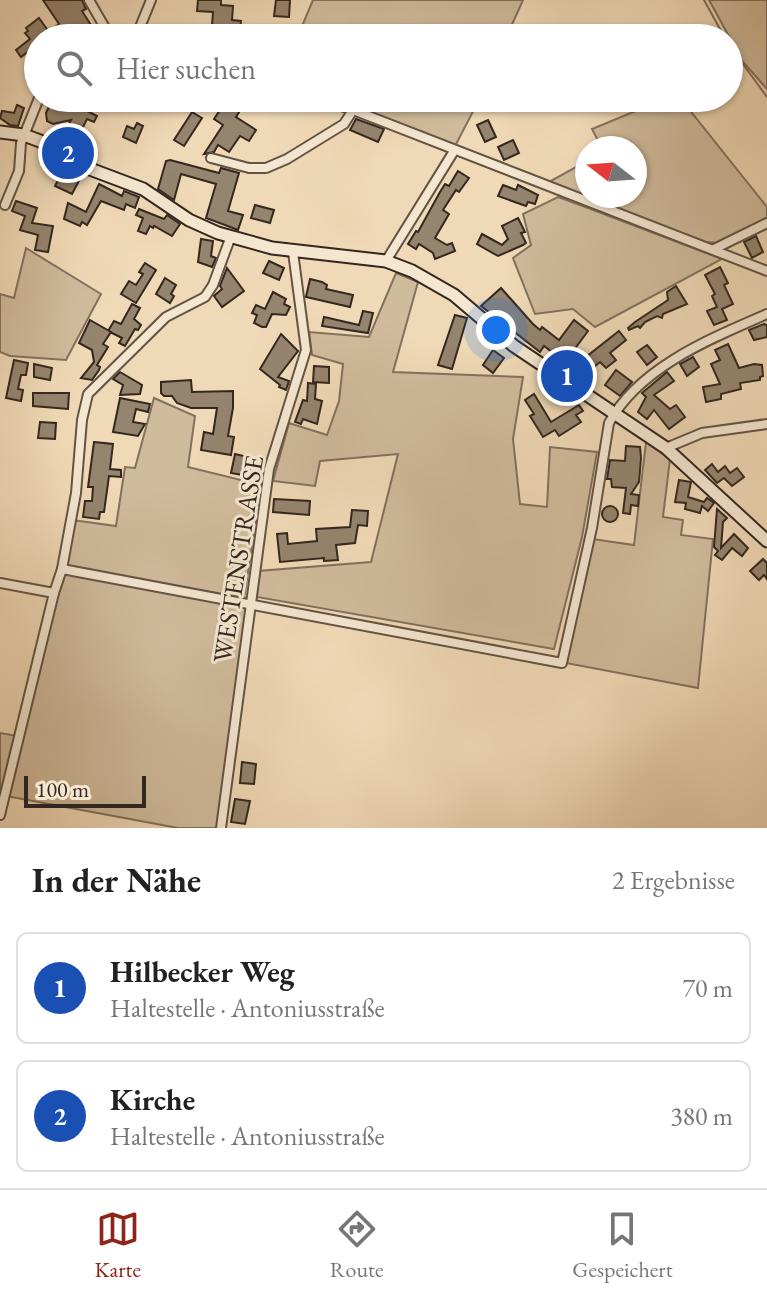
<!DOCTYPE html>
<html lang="de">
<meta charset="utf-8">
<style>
:root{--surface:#fff;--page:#f6f6f6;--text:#222;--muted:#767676;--line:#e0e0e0;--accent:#8f2418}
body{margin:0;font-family:"EB Garamond",serif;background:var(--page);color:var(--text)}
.compass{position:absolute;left:575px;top:136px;width:72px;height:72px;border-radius:50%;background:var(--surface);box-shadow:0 2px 6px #0004;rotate:287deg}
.scale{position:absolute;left:24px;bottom:20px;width:122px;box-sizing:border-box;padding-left:8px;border:4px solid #33271f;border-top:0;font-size:22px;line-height:28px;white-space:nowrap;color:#33271f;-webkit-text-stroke:6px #f5e6d0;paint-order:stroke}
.you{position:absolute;left:496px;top:330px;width:28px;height:28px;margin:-20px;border:6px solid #fff;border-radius:50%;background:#1a73e8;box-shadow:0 0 0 12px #1a73e833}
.badge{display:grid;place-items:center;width:52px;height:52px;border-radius:50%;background:var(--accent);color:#fff;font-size:26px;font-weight:700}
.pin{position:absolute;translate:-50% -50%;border:4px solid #fff;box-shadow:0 2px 8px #0006}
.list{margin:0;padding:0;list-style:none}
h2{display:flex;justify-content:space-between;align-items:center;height:104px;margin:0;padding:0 32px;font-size:34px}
h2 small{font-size:26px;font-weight:400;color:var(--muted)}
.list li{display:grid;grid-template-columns:52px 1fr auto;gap:24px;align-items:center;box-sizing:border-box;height:112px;margin:0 16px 16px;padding:0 16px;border:2px solid var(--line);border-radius:12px}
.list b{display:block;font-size:30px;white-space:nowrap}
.list p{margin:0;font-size:26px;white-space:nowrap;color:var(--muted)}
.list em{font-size:26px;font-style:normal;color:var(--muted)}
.icon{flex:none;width:44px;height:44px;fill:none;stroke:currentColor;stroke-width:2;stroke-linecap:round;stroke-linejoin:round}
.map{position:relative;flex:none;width:767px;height:828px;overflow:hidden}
.search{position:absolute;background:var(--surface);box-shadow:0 2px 6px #0004;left:24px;right:24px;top:24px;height:88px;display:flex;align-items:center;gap:20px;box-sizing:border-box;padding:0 28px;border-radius:44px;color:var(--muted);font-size:30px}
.sheet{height:360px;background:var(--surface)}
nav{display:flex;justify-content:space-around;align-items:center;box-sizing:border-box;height:112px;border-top:2px solid var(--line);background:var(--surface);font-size:22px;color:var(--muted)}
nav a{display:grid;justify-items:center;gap:4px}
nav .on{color:var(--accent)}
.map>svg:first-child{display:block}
.green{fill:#d0bb9c;stroke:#82715e;stroke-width:2}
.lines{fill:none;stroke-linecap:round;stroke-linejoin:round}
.stream{stroke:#7e6d5b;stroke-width:2}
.building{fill:#95846e;stroke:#33271f;stroke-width:2}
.street-casing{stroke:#625445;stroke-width:12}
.secondary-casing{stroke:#33271f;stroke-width:15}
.street{stroke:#f5e6d0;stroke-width:8}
.secondary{stroke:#f5e6d0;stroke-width:11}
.labels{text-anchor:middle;stroke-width:6;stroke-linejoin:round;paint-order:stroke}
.street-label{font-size:26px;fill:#33271f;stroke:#f5e6d0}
</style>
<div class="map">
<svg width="767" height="828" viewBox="0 0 767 828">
<rect width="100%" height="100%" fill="#f0d9b6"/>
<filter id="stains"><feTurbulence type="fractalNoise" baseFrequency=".0025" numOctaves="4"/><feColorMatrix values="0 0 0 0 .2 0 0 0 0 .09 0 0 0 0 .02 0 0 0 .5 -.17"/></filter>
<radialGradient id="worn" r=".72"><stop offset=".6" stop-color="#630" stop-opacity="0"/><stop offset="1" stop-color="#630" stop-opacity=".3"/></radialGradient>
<!-- green -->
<g class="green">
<polygon points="313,0 523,0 506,38 297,38"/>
<polygon points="709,0 767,0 767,89 743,62"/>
<polygon points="316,98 480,98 453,150"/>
<polygon points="667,98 680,98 767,207 767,218 719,243 706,242 547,183 587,161 587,196 635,196 635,148 602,148 592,129"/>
<polygon points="558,197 580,205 722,259 595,327 573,309 535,314 513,258 531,245 523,214"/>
<polygon points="26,248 101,294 66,360 10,356 0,352 0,294 14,298"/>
<polygon points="396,273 418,282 393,372 523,377 513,439 520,504 547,507 550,447 597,452 582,537 554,649 257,597 258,571 371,562 398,454 320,461 315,486 273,481 289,423 327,435 339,401 343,364 312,355 309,332 369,337"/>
<polygon points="154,398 195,416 188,467 261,485 244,599 67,566 66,560 73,520 116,526 125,467 135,468"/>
<polygon points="646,442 670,459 663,517 683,520 681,535 713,539 698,688 566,663 593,539 634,545"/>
<polygon points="70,573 247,606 220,828 178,828 6,796 56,595 63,574"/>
<polygon points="0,733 18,736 0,810"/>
</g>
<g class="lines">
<!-- stream -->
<g class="stream">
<polyline points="704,0 725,38"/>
<polyline points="729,45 767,97"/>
</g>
</g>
<!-- building -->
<g class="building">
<polygon points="43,0 82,0 86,9 82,11 96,33 88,38 79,38 75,31 65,38 52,38 50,35 46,38 38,38 38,53 34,47 21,57 16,50 30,39 25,33 28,31 26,28 39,18 49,32 59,24"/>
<polygon points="198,0 221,0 221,5 233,6 232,20 241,21 239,38 211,38 213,12 197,11"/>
<polygon points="276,0 290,0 289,17 274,16"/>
<polygon points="53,98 67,98 70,102 97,116 94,122 87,119 80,133 67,127 71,120 53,124 47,121 46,113"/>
<polygon points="228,98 248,98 236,117 256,130 249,141 240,136 229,152 218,145 214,152 204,154 223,125 214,119"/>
<polygon points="17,105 24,108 18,126 10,125 0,118 2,111 14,113"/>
<polygon points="192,112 202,118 184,146 174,140"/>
<polygon points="356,119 384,129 378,142 350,130"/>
<polygon points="488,120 496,137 485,142 477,125"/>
<polygon points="137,123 143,126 136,143 123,137 127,126 134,129"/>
<polygon points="513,140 519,153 504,160 498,147"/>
<polygon points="170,160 219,173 221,168 239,173 228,211 243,215 238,230 206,218 216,184 181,174 174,200 158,189 166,161"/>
<polygon points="458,171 469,178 459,192 456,190 443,210 449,214 435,238 447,245 452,243 455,251 435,259 433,253 419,244 416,249 408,244 416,231 418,232 440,192 445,184 449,186"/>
<polygon points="62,172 73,178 75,174 81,177 72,194 55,186"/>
<polygon points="99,184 122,196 124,191 139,197 135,208 126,204 124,210 101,201 87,225 82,222 80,226 64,219 68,203 86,212"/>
<polygon points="503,185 516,190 518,185 538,195 535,204 528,202 526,206 498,196"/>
<polygon points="16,201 37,208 32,223 53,226 48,252 35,250 38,235 20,230 25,216 12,211"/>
<polygon points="255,205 274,210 270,223 251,218"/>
<polygon points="139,209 164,219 167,215 180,224 172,236 154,226 153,228 150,226 146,234 138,231 143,218 136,215"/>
<polygon points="518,218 525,232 521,233 526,243 523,245 498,256 477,244 482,234 502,245 508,239 502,226"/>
<polygon points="756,236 763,252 752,258 744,242"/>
<polygon points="201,239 213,241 211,256 216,258 212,267 198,262"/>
<polygon points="269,261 284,268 279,280 263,273"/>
<polygon points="145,263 156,270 136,303 121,294 129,281 136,285 143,274 139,272"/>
<polygon points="720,267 728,283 724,285 733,304 722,309 727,320 714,325 707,311 717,307 712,296 715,294 705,275"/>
<polygon points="227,268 244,291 222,307 214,296 222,289 220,286"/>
<polygon points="165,278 176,285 171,294 174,296 170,303 156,294"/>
<polygon points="310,279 322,282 327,285 326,289 353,295 350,307 306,297"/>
<polygon points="676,286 687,304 663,314 662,318 657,316 645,322 640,328 638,326 629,330 628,328 635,322 668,300 667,292"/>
<polygon points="501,288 533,324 540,330 542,327 559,340 574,320 588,331 565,362 544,346 540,352 481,306"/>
<polygon points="273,292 286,299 284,304 290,307 286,315 272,314 266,327 262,327 254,323 257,315 252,313 256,305 265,309"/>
<polygon points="132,304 140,308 134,319 141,325 138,330 135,329 125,346 119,343 122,338 108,331 114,321 121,324"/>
<polygon points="363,311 373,313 368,333 322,326 324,317 359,325"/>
<polygon points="455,315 467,318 452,369 438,365"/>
<polygon points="90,320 111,332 103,344 108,347 97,365 100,367 99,370 92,380 81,378 94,362 92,350 79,343"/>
<polygon points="764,324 767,325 767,337 754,340 749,330"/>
<polygon points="619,331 626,340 610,353 616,360 606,368 600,362 594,367 586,357"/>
<polygon points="281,334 298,351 278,377 289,381 286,390 279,387 280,385 260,369"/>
<polygon points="728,344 739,368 754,364 762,365 763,376 760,377 760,380 740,383 741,389 721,394 721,399 706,402 703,387 720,384 711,364 720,360 715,350"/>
<polygon points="647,345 657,357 647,365 637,352"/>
<polygon points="493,350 504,358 493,373 483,365"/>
<polygon points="693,357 699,367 687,376 680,364"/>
<polygon points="14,360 28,363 26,375 21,375 18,389 23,390 21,401 6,398"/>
<polygon points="34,364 52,368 50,380 34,377"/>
<polygon points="314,366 329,367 329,383 313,382"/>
<polygon points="616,370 632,382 620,396 605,385"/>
<polygon points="120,372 142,385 140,394 120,395 123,385 113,379"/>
<polygon points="667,372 674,381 654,395 670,409 676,405 685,417 669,429 654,410 647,419 638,412 646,397 642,393"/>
<polygon points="191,380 192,392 233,391 233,408 228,436 234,437 231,455 201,450 204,432 213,434 217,408 191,408 177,403 172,396 164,396 161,393 161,382"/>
<polygon points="308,383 316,384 315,399 322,401 317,424 303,419 301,424 295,422 303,400 307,401"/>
<polygon points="33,393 69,393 68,409 33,406"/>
<polygon points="534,394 551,422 579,405 583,411 576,415 581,422 559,436 555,430 543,437 530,416 534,414 525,400"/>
<polygon points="120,398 150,404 148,412 136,409 133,422 145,424 138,436 113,432"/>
<polygon points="40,422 56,423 55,439 38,438"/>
<polygon points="94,442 113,444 110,469 121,470 121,477 109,476 104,512 100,512 99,519 83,517 85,501 92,501 93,487 88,487"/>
<polygon points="626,446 640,447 641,458 639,482 631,494 639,495 638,506 631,505 630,514 623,513 626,488 612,487 611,479 607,479 610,460 625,461"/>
<polygon points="235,454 252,458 248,476 231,473"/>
<polygon points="712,464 718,472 725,466 730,473 737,468 744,477 732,486 724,478 717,483 705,470"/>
<polygon points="679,480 691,482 688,497 704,502 707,498 714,503 708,511 702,506 700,513 685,509 686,503 675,502"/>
<polygon points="274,499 310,501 309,515 273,512"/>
<circle cx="610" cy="514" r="8"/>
<polygon points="717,509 727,518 723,522 721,548 734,534 748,548 742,556 732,548 722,560 715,555 718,551 714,547"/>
<polygon points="352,510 368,511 367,526 358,525 355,543 336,545 338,560 324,561 324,558 280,562 277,534 287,533 288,544 317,541 316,529 350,527"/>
<polygon points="763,559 767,563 767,579 764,575 759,580 750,571"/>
<polygon points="242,762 256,764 254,784 240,783"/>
<polygon points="235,799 250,801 245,824 231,822"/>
</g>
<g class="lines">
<!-- street casing -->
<g class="street-casing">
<g id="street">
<polyline points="89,0 108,33"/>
<polyline points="138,32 151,0"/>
<polyline points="102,38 108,33 138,32"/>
<polyline points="309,98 348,108 767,271"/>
<polyline points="211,158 249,168 266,168 287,159 344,124 353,110"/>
<polyline points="5,205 19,171 21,143 39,98"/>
<polyline points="714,249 767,223"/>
<polyline points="386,261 454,151"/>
<polyline points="666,448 702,433 767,424"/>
<path d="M 62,569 L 562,663 L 592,528 L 609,423 C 639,367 712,338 767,314"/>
<polyline points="0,583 54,593"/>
<polyline points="0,815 54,593 62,569 76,493 82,420 88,394 166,317 205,297 213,285 231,236"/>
<polyline points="221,828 269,469 306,350 293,252"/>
</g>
</g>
<!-- secondary casing -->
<g class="secondary-casing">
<polyline id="secondary" points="0,132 24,135 40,141 82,166 143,189 189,220 218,233 272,248 386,261 412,271 454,295 514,346 666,448 767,541"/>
</g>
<!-- street -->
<use href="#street" class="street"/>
<!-- secondary -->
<use href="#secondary" class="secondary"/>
</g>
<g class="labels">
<!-- street labels -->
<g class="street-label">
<text transform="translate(238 559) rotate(-81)" y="9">WESTENSTRASSE</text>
</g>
</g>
<rect width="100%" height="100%" filter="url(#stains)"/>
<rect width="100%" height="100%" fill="url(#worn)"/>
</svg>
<svg class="compass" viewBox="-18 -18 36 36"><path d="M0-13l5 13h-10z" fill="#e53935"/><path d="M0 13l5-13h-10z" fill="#767676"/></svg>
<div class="scale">100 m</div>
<div class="you"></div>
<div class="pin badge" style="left:567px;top:376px;background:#1a4fb4">1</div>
<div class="pin badge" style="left:68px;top:153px;background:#1a4fb4">2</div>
<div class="search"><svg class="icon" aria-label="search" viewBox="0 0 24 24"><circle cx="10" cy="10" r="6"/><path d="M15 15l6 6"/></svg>Hier suchen</div>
</div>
<section class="sheet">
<h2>In der Nähe<small>2 Ergebnisse</small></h2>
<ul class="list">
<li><span class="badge" style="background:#1a4fb4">1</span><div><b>Hilbecker Weg</b><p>Haltestelle · Antoniusstraße</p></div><em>70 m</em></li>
<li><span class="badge" style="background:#1a4fb4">2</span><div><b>Kirche</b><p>Haltestelle · Antoniusstraße</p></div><em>380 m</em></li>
</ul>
</section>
<nav>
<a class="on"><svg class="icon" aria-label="map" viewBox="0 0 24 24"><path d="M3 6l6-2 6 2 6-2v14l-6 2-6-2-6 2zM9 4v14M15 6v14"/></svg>Karte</a>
<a><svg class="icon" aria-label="directions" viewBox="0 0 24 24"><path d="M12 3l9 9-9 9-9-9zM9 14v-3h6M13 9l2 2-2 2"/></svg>Route</a>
<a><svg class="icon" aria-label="saved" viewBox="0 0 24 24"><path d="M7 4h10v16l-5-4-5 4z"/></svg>Gespeichert</a>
</nav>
